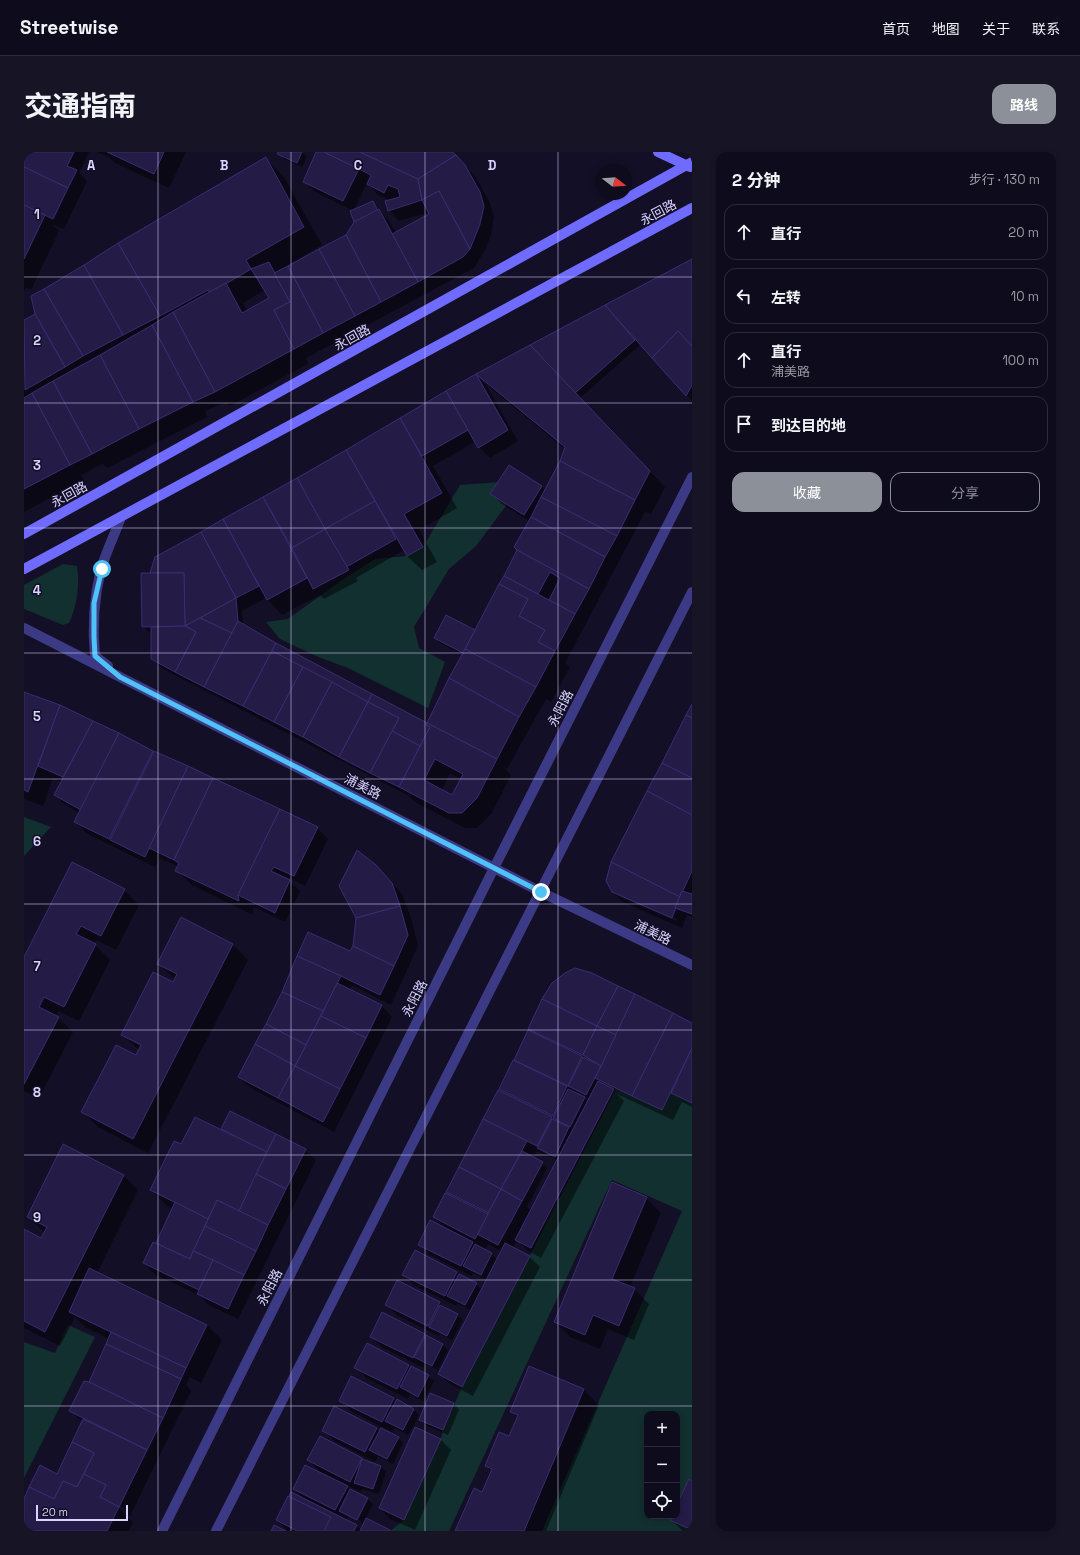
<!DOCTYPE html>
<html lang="zh">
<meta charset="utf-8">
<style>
:root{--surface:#0e0b1c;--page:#171425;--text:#f1f3f6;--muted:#9b9ba3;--line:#2e2b3b;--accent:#8c9099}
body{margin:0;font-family:"Space Grotesk","Noto Sans SC",sans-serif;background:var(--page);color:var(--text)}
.controls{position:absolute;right:12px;bottom:12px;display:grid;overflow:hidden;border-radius:8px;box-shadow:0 2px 6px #0003}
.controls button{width:36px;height:36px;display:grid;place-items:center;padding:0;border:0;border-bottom:1px solid var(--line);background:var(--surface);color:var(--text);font:20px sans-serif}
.compass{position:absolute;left:572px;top:12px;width:36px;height:36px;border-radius:50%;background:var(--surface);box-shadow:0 2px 6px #0003;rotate:107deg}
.scale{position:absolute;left:12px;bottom:10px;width:92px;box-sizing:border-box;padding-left:4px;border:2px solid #d9d4ff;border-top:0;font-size:11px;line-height:14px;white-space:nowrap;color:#d9d4ff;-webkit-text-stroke:3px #130f26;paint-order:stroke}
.stop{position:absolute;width:12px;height:12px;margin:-9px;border:3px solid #4fc3f7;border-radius:50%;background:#fff}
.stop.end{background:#4fc3f7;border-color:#fff;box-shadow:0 1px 4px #0008}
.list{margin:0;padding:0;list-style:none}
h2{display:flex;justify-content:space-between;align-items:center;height:52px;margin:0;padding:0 16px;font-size:17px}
h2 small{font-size:13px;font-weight:400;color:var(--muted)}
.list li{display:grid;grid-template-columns:26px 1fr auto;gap:12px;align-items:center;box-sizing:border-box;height:56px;margin:0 8px 8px;padding:0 8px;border:1px solid var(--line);border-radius:12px}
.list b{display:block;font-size:15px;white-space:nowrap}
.list p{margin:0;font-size:13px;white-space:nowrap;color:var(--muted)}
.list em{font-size:13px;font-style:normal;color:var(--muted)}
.actions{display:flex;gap:8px;padding:12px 16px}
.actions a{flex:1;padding:9px 0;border:1px solid var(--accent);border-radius:12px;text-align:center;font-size:14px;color:var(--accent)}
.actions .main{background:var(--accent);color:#fff}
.icon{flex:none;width:22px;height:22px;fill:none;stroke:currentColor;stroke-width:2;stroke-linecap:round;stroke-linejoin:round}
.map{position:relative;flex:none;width:668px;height:1379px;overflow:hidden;border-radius:12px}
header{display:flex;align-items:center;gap:24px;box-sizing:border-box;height:56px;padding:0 20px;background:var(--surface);border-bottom:1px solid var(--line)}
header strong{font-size:19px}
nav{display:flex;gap:22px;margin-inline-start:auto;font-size:14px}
.intro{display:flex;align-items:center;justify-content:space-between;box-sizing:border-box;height:96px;padding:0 24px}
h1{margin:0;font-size:28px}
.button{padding:10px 18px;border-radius:12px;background:var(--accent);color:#fff;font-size:14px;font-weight:700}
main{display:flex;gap:24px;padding:0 24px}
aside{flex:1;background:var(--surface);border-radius:12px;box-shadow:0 2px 6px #0003}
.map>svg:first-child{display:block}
.green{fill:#12302f;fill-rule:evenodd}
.shadow{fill:#0007;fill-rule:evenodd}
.building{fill:#241b47;stroke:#3b2d73;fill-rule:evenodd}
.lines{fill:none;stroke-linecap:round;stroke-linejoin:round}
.minor{stroke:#3d3a85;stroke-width:10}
.secondary{stroke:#6f6bff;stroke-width:10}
.route{stroke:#4fc3f7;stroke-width:5}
.grid{fill:none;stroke:#d9d4ff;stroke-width:1;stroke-opacity:0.55}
.labels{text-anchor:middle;stroke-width:3;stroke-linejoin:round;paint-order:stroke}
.street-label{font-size:13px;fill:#d9d4ff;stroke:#130f26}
.grid-label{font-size:13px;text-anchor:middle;font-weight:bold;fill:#d9d4ff;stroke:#130f26;stroke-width:3;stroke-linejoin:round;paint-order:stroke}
</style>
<header>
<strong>Streetwise</strong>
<nav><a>首页</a><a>地图</a><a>关于</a><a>联系</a></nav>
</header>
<div class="intro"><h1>交通指南</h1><a class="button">路线</a></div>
<main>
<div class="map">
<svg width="668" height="1379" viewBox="0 0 668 1379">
<rect width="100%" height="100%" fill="#130f26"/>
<!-- green -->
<g class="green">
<polygon points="477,330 484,351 452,394 425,417 390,475 395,496 421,510 404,556 324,516 292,504 256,487 242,470 264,467 318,428 351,407 382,404 399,395 436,333"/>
<path d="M 39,412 L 53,414 C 56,432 53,454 45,471 L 39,473 L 0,457 L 0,433 Z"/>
<polygon points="0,665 27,675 0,704"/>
<path d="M 592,937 L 638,958 L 647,939 L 668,950 L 668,1379 L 518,1379 L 658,1059 L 588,1028 L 425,1379 L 366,1379 L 380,1368 L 417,1287 L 419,1278 L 438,1235 ZM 623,1262 L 653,1262 L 653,1364 L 623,1364 Z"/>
<polygon points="44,1173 71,1185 0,1326 0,1190 31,1201"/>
</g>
<!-- shadow -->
<g class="shadow">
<polygon points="0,0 65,0 55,21 63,29 40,77 28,72 35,79 7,138 2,135 0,139"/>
<polygon points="73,0 162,0 145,36 91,11 85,5"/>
<polygon points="255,0 278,0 283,5 278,15 260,7 255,1"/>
<path d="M 293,0 L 427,0 L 431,3 L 451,24 L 466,51 L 470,65 L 467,83 L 461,98 L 450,116 L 282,206 L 284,212 L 206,254 L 202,250 L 181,259 L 183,265 L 83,316 L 76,309 L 78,312 L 57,323 L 60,328 L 0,360 L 0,169 L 242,7 L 260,25 L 298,93 L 262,114 L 263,115 L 323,84 L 331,70 L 329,59 L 291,40 L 280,30 ZM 343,31 L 354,43 L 366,48 L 365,58 L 375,69 L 406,60 L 407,62 L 372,81 L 365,69 L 349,50 L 330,58 ZM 241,138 L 247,147 L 223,159 L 219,151 Z"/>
<path d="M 668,108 L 668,249 L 617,192 L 556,246 L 641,335 L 627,362 L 621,360 L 541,511 L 546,515 L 527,550 L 522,547 L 483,617 L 480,616 L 487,623 L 468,661 L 453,676 L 441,676 L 391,650 L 385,644 L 139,517 L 128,507 L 128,483 L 119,474 L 127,422 L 131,406 L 321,299 L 324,302 L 323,298 L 452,223 L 462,233 L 494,289 L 466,306 L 455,295 L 452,289 L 409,314 L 433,356 L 395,378 L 413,410 L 398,418 L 383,404 L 380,398 L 332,426 L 334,429 L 300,447 L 296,443 L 258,463 L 242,446 L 218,459 L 219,473 L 404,572 L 439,503 L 416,491 L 411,486 L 451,480 L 494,398 L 505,369 L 478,352 L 468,342 L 518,334 L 521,338 L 537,309 L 541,297 L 468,237 L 454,222 ZM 426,621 L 437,627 L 428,644 L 418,638 Z"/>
<polygon points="0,541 36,554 130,601 293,676 304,687 281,734 261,724 260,726 265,729 276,739 261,770 230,755 229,758 229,763 168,733 153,719 155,715 136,706 131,715 62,681 52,670 56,661 41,653 31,643 38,630 29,626 19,654 0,647"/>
<path d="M 668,554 L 668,765 L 663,763 L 658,776 L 599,750 L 589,740 ZM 594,742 L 653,767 L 652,769 L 594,744 Z"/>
<polygon points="352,714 378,742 387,766 394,794 367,853 328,833 325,838 358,854 368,865 310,980 225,935 215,925 243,873 285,781 327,801"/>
<polygon points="100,738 115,753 92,798 72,788 70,792 86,808 55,869 35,859 32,864 49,880 15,946 0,939 0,807"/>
<polygon points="157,766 209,793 224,808 124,1001 74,975 59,960 112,904 115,898 98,882 149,832 151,827 134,811"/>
<path d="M 668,871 L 668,955 L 658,950 L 649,968 L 593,942 L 600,949 L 517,1106 L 503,1098 L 493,1088 L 489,1096 L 506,1105 L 516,1115 L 449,1244 L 426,1232 L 415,1222 L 448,1159 L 434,1151 L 432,1154 L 390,1133 L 380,1122 L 391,1100 L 433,1121 L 452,1132 L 458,1138 L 463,1128 L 449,1121 L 447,1124 L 406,1103 L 395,1092 L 422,1077 L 410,1065 L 430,1046 L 424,1039 L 481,943 L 476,937 L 505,880 L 510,882 L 505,876 ZM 557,943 L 566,947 L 564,950 ZM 513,999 L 534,1008 L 507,1059 L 503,1055 L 523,1016 L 518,1010 L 509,1006 ZM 464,1092 L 478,1100 L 474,1108 L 468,1102 L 461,1098 Z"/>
<polygon points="198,977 281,998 292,1008 214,1167 185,1153 175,1143 130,1122 120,1111 133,1093 149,1057 142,1053 127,1038 158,994 202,981"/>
<polygon points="99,1023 114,1038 73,1121 183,1173 198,1188 177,1231 166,1225 162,1233 167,1239 106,1364 99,1357 100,1356 92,1350 95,1356 109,1370 105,1379 0,1379 0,1349 33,1323 59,1270 46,1259 65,1231 85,1187 61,1175 51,1165 36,1194 0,1176 0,1078 18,1088 21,1081 4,1065"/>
<polygon points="622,1046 637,1061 606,1135 610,1137 625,1152 610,1188 584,1177 576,1197 546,1185 531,1170"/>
<path d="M 374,1130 L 416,1151 L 422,1157 L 434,1163 L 439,1168 L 428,1188 L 416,1182 L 415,1184 L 373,1163 L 362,1152 ZM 374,1158 L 409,1176 L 408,1178 L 374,1160 Z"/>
<polygon points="400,1183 419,1193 424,1198 414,1218 402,1212 400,1216 358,1195 347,1185"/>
<polygon points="343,1193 387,1216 404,1224 410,1229 399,1249 386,1242 384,1247 342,1226 332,1215"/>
<polygon points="506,1215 560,1238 575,1253 522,1379 432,1379 459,1341 468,1319 462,1314 485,1285 494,1266 487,1260"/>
<polygon points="407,1243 430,1252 435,1258 424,1283 401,1273 396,1268"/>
<polygon points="369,1247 372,1250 373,1248 390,1258 395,1263 384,1283 371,1276 368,1280 327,1259 316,1248"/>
<polygon points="352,1277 356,1280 374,1286 379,1291 369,1312 354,1304 351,1310 310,1289 299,1278"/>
<path d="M 296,1286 L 340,1309 L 357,1315 L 362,1320 L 355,1342 L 338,1337 L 337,1340 L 320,1332 L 326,1338 L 344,1347 L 349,1352 L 341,1367 L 366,1379 L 264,1379 L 253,1368 L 280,1347 L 270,1337 L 298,1322 L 285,1308 ZM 324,1362 L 337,1369 L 337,1371 L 324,1365 ZM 324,1365 L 340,1373 L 337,1378 L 333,1374 L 322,1368 Z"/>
<polygon points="416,1287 427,1298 391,1378 366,1367 356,1356"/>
<polygon points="668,1330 668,1379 659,1379 647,1368 649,1364 653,1364 653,1355"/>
</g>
<!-- building -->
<g class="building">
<polygon points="0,0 50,0 43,14 53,18 44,36 0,15"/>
<polygon points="83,0 140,0 130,22"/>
<polygon points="254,0 278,0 273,11 253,2"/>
<polygon points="292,0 300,0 335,17 319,49 279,30"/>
<polygon points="300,0 336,0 394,27 398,48 364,59 361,49 376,45 374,37 364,33 360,41 343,32 347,23"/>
<polygon points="336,0 428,0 432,3 394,27"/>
<polygon points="432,3 441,13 456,40 460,54 456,72 446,97 415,39 398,48 394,27"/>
<polygon points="242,5 280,75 222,108 227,117 186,141 184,138 136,164 94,91"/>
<polygon points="0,15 44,36 29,67 0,53"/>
<polygon points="415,39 446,97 439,105 394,130 368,82 405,62 398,48"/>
<polygon points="349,49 354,59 330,70 326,59"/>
<polygon points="0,53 21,63 0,107"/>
<polygon points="355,57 394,130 357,150 322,83 330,70"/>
<polygon points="322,83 357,150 331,164 295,97"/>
<polygon points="94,91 136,164 99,183 60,113"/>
<polygon points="295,97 331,164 299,181 264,114"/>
<polygon points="668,107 668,194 654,179 628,206 581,153"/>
<polygon points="245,110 266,150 250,158 270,197 191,240 149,160 202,131 218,161 245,146 227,117"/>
<polygon points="60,113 99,183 59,204 20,137"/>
<polygon points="264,114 299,181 270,197 250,158 266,150 250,121"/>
<polygon points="20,137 59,204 41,215 11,162 7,144"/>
<polygon points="581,153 611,188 551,241 506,193"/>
<polygon points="149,160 191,240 169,250 128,173"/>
<polygon points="11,162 41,215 1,238 0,168"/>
<polygon points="128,173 169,250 115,277 76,203"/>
<polygon points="654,179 668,194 668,233 662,244 628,206"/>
<polygon points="506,193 626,319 611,348 536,309 541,295 452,222"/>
<polygon points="76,203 115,277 68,302 29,229"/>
<polygon points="452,222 484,278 454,296 422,239"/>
<polygon points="29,229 68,302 46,313 8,241"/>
<polygon points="422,239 444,278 398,304 376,266"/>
<polygon points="8,241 46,313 0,337 0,246"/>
<polygon points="376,266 418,341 380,362 399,395 383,404 322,298"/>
<polygon points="322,298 351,349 301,377 273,326"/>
<polygon points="536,309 611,348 593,384 517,345"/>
<polygon points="485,313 518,334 500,363 466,342"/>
<polygon points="273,326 301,377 268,396 239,345"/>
<polygon points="239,345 283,426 243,448 199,367"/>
<polygon points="517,345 593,384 581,405 507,365"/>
<polygon points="351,349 372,387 322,415 301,377"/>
<polygon points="507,365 581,405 565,437 493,398 490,395"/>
<polygon points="199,367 235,434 212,446 177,380"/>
<polygon points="301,377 325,418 289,437 268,396"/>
<polygon points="177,380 212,446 161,474 160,421 126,421 131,405"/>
<polygon points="493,398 565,437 551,462 525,448 536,426 526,420 514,442 480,424"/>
<polygon points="117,421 160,421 161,474 118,475"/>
<polygon points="480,424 551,462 531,499 514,490 521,478 495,464 504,447 475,432"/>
<polygon points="475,432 504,447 495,464 521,478 514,490 531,499 512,535 441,497"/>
<polygon points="212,446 214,469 208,481 176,466"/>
<polygon points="422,463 451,478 439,501 410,486"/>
<polygon points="176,466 208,481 180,535 151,520 172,480 161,474"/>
<polygon points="214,469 252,491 219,554 180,535"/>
<polygon points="161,474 172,480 151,520 127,507 127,475"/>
<polygon points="252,491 348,542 344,550 248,499"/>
<polygon points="441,497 512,535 495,565 425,526"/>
<polygon points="248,499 279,515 250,570 219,554"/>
<polygon points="279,515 308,530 279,585 250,570"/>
<polygon points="425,526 495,565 473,607 403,571"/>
<polygon points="308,530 344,550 315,605 279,585"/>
<polygon points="0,540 36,553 4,640 0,638"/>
<polygon points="348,542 403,571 402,573 406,575 396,594 368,579 375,566 344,550"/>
<polygon points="344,550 375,566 346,621 315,605"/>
<polygon points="668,552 668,566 662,563"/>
<polygon points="36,553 69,569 39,625 14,614"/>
<polygon points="662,563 668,566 668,626 638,611"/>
<polygon points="69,569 95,581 57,658 30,643"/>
<path d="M 403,571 L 473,607 L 453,646 L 438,661 L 425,661 L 375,635 L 406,575 L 402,573 ZM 411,607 L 439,622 L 428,643 L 400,628 Z"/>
<polygon points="368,579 396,594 375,635 346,621"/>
<polygon points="95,581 129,599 85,687 50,670"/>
<polygon points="130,599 164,614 121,705 86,688"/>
<polygon points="638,611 668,626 668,663 623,639"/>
<polygon points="164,614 189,626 150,708 125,696"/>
<polygon points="189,626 256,657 214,743 215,749 151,719 155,711 150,708"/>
<polygon points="623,639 668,663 668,719 656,745 587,710"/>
<polygon points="256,657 294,675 270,724 250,715 247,719 266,728 251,761 214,743"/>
<polygon points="333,698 352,713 368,731 376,754 332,766 315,734"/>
<polygon points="48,710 101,737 77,784 57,774 52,782 72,792 40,855 20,845 15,855 35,865 0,932 0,805"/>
<polygon points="587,710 656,745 648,766 588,740 582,729"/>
<polygon points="658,739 668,742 668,762 651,756"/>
<polygon points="376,754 384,783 370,814 329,794 332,766"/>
<polygon points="157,765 209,792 109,987 57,960 92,893 112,903 117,893 97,883 129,820 149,830 153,822 133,812"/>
<polygon points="284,780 326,799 329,794 370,814 356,843 317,824 273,804"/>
<polygon points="273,804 317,824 299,859 258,840"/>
<polygon points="551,816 568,821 594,834 573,874 518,847 528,831 541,821"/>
<polygon points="313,831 358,853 342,886 297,864"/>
<polygon points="594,834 611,842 592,883 573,874"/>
<polygon points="258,840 299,859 282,893 242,872"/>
<polygon points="611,842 649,861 608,944 571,926"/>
<polygon points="518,847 573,874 559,903 504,877"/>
<polygon points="649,861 668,871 668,896 638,958 608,944"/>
<polygon points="297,864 342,886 316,937 271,914"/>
<polygon points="242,872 282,893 271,914 231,892"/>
<polygon points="573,874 592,883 577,914 559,903"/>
<polygon points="504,878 558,904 544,934 490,908"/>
<polygon points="231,892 271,914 254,946 214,925"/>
<polygon points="668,896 668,951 647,941"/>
<polygon points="559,905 577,914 562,943 544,934"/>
<polygon points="489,908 543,934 529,964 475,937"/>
<polygon points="271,914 316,937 299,970 254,946"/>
<polygon points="574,929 590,937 507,1096 491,1088"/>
<polygon points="544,937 561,945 546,975 529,966"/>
<polygon points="474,938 528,965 513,994 459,967"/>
<polygon points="206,959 252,982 243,1000 197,977"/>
<polygon points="171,965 243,1000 215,1059 193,1048 184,1067 126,1038 150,989 157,992"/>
<polygon points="459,967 503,989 477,1037 435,1015"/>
<polygon points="528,967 545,975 531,1005 513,996"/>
<polygon points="252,982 282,997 262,1037 232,1022"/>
<polygon points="39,992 100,1023 21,1180 0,1169 0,1077 17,1086 23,1075 3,1065"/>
<polygon points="498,999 519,1010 498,1049 477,1037"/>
<polygon points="435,1015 477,1037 465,1061 422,1040"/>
<polygon points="232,1022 262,1037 244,1073 215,1059"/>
<polygon points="588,1030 623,1045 588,1127 611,1136 595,1174 569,1163 561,1183 530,1170"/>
<polygon points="477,1037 498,1049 474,1093 453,1082"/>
<polygon points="421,1041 464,1062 451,1087 409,1065"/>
<polygon points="193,1048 244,1073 232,1099 181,1074"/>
<polygon points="151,1050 184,1067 166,1107 132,1091"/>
<polygon points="406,1068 449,1090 437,1114 394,1093"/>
<polygon points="181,1074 232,1099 220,1123 169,1099"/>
<polygon points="129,1090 166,1107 169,1099 189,1108 175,1138 119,1111"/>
<polygon points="481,1091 506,1104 438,1235 414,1222"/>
<polygon points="451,1092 468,1101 457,1123 439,1114"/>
<polygon points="391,1098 433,1120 421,1144 378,1123"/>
<polygon points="189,1108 220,1123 204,1157 173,1142"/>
<polygon points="65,1116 183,1173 162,1216 45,1160"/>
<polygon points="435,1122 453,1131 441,1153 423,1144"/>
<polygon points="373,1128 416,1150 404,1174 361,1153"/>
<polygon points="416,1153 434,1162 423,1184 405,1175"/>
<polygon points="358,1160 401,1182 389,1206 346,1185"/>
<polygon points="87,1180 162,1216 157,1227 82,1192"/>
<polygon points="402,1183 419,1192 408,1214 390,1205"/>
<polygon points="343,1191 385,1213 373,1237 330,1216"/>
<polygon points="82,1192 157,1227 139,1266 65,1230"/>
<polygon points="387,1214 405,1223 394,1245 376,1235"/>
<polygon points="505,1214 560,1237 500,1379 431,1379 450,1336 458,1340 468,1317 461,1314 475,1280 485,1284 494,1263 486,1260"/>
<polygon points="327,1224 370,1246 358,1270 315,1249"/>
<polygon points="60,1229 65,1230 139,1266 123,1298 45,1259"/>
<polygon points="406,1241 430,1251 419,1278 395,1268"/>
<polygon points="373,1247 390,1257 379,1278 361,1269"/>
<polygon points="310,1254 353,1276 341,1300 298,1279"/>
<polygon points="59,1267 123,1298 95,1355 76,1345 82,1333 60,1322 70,1301 48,1290"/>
<polygon points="391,1275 417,1287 380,1368 355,1356"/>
<polygon points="357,1276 375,1285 363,1307 345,1298"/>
<polygon points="296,1284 338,1306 326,1330 283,1308"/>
<polygon points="48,1290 70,1301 53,1335 39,1329 30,1347 5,1335 16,1313 33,1322"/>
<polygon points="338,1307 357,1314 349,1337 330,1331"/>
<polygon points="281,1313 324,1334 311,1358 269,1337"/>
<polygon points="60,1322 82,1333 76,1345 95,1355 83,1379 0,1379 0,1347 5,1335 30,1347 39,1329 53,1335"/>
<polygon points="665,1327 668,1329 668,1378 646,1368 648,1364 653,1364 653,1352"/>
<polygon points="326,1337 344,1346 333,1368 315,1359"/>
<polygon points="267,1340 333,1373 330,1379 279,1379 254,1367"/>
<polygon points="264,1344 307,1365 300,1379 273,1379 252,1368"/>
<polygon points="342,1366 366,1378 366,1379 336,1379"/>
<polygon points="250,1373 262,1379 247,1379"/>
</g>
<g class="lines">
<!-- minor -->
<g class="minor">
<polyline points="0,476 517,740 668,813"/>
<path d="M 84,514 L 71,504 C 68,474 70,446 77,417 C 82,400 91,382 97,365"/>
<polyline points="138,1379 470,716 668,325"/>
<polyline points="192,1379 668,440"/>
</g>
<!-- secondary -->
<g class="secondary">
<polyline points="634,0 666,15"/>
<polyline points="0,382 668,10"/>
<polyline points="0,417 668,56"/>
</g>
</g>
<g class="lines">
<!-- route -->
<polyline class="route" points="78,417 70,451 70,485 71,504 96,525 517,740"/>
</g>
<!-- grid -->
<path class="grid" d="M 134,0 L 134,1379M 267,0 L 267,1379M 401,0 L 401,1379M 534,0 L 534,1379M 0,125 L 668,125M 0,251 L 668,251M 0,376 L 668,376M 0,501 L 668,501M 0,627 L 668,627M 0,752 L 668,752M 0,878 L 668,878M 0,1003 L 668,1003M 0,1128 L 668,1128M 0,1254 L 668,1254"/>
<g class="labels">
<!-- street labels -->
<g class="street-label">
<text transform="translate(634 60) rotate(-28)" y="5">永回路</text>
<text transform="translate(328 185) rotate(-29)" y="5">永回路</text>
<text transform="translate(45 342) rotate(-29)" y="5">永回路</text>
<text transform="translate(536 556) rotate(-63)" y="5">永阳路</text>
<text transform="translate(339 634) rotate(27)" y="5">浦美路</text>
<text transform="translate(629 780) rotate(26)" y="5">浦美路</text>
<text transform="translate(390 846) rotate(-63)" y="5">永阳路</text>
<text transform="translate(245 1135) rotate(-63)" y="5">永阳路</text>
</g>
</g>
<g class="grid-label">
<text x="67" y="18">A</text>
<text x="200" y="18">B</text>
<text x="334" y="18">C</text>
<text x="468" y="18">D</text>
<text x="13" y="67">1</text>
<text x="13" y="193">2</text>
<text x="13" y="318">3</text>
<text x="13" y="443">4</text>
<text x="13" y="569">5</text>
<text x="13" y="694">6</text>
<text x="13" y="819">7</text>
<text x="13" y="945">8</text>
<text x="13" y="1070">9</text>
</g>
</svg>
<div class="controls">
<button>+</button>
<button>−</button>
<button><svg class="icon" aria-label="locate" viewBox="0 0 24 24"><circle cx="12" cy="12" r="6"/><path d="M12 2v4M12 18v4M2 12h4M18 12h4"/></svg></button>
</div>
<svg class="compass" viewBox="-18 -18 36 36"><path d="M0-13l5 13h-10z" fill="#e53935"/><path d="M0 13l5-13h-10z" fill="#9b9ba3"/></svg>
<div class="scale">20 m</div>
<div class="stop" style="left:78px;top:417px"></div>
<div class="stop end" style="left:517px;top:740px"></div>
</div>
<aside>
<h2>2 分钟<small>步行 · 130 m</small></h2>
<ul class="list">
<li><svg class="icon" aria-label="ahead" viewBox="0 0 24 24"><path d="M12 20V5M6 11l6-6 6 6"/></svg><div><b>直行</b></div><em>20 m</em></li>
<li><svg class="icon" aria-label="left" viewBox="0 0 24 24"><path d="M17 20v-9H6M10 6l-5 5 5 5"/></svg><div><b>左转</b></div><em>10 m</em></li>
<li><svg class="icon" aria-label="ahead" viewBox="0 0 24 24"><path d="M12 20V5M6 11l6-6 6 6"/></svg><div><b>直行</b><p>浦美路</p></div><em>100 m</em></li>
<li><svg class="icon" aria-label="arrive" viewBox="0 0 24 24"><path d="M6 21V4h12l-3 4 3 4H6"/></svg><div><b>到达目的地</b></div></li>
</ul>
<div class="actions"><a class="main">收藏</a><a>分享</a></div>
</aside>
</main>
